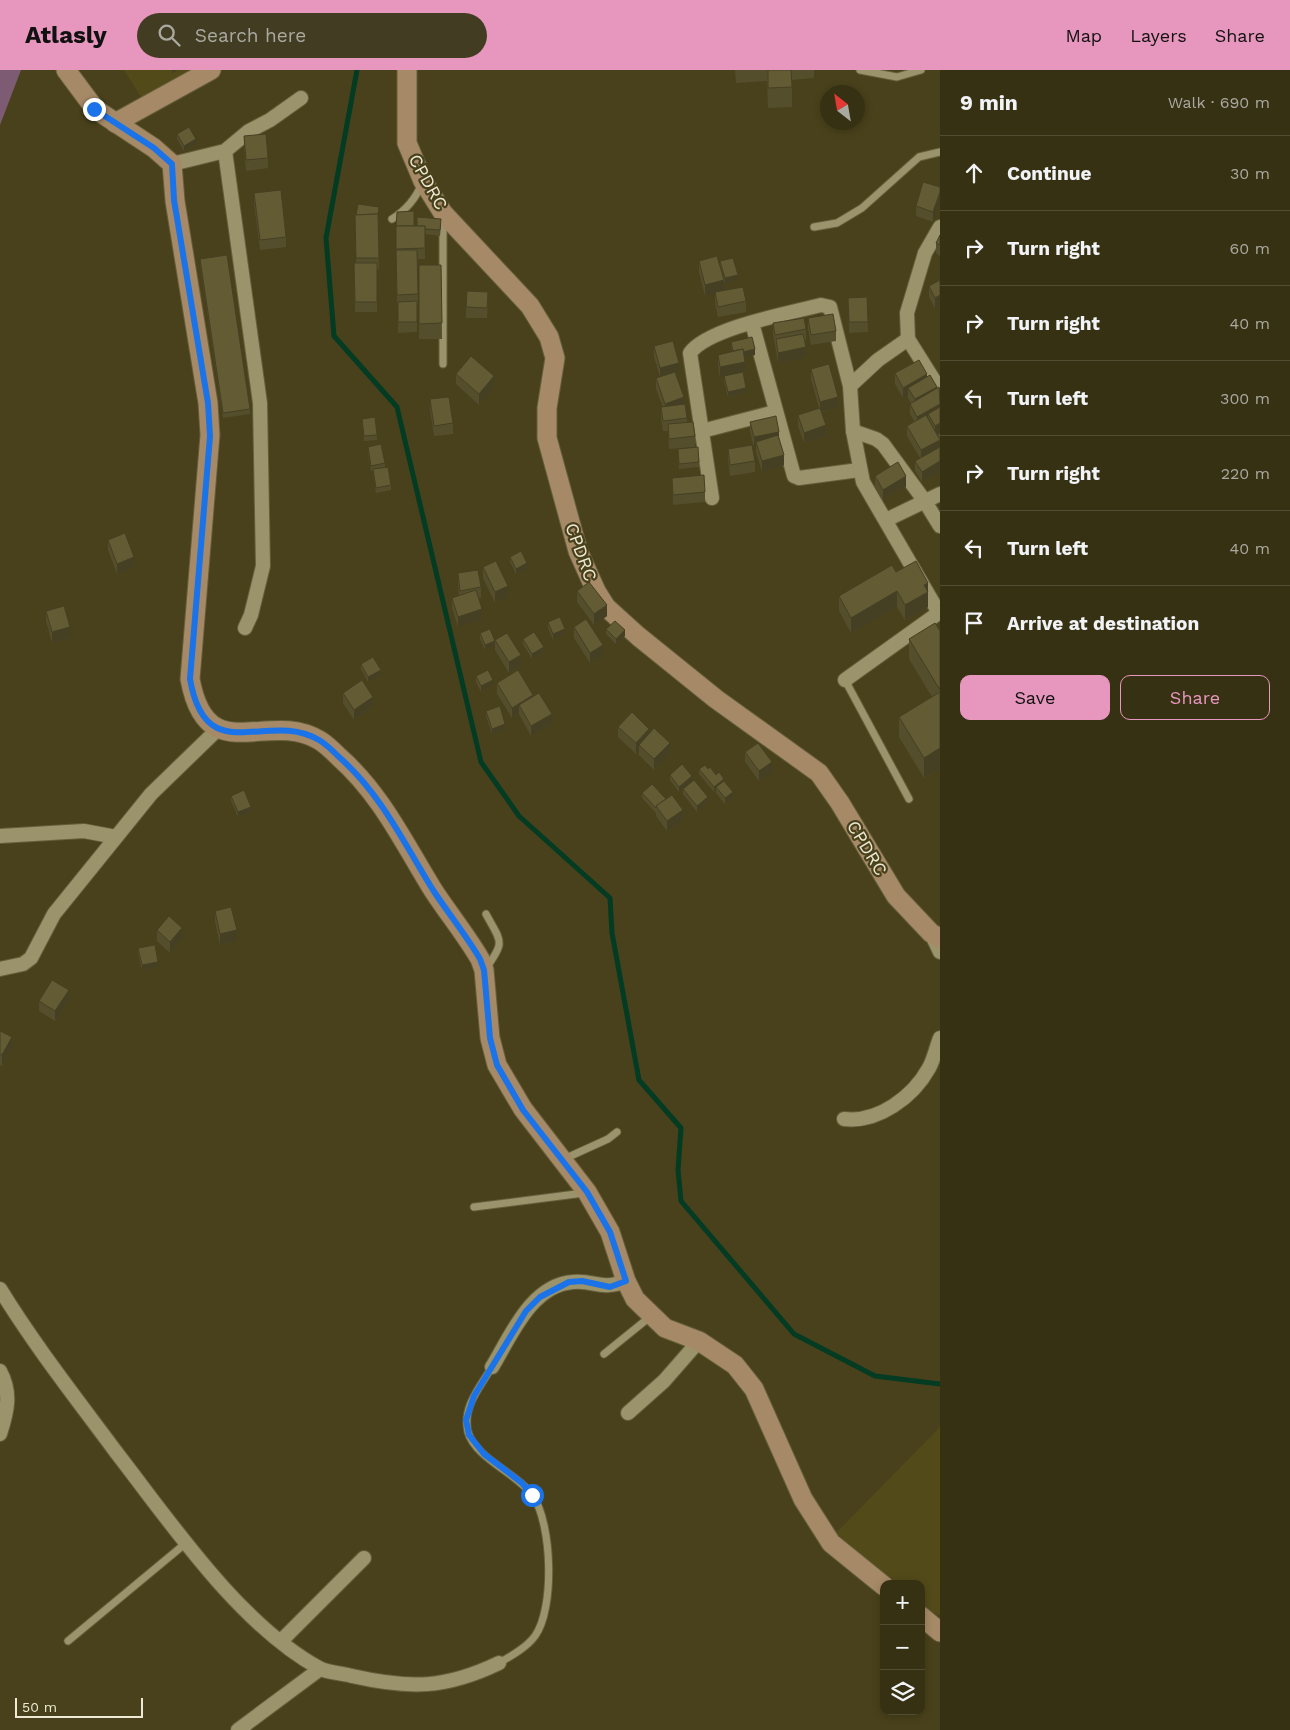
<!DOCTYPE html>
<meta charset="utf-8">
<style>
:root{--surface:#373114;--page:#423d22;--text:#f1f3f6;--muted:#aaa9a0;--line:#514c34;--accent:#e797bd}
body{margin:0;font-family:"Work Sans",sans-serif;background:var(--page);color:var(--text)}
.controls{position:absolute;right:15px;bottom:15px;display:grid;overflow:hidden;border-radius:10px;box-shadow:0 2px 8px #0003}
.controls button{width:45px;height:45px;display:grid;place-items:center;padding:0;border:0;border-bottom:1px solid var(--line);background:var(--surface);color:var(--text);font:25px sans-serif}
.compass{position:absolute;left:820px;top:15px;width:45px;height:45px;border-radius:50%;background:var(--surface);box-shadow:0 2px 8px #0003;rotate:329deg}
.scale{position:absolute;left:15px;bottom:12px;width:128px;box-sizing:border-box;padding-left:5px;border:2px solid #ede9d4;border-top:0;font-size:14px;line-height:18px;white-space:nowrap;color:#ede9d4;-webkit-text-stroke:4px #49411b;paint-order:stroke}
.stop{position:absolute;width:15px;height:15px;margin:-11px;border:4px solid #1a73e8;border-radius:50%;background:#fff}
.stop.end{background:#1a73e8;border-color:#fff;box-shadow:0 1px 5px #0008}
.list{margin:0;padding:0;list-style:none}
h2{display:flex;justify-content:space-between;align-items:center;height:65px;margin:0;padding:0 20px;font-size:21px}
h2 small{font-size:16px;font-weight:400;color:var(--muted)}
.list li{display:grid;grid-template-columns:32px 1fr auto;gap:15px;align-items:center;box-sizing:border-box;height:75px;padding:0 20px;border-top:1px solid var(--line)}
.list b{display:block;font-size:19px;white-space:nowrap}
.list em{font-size:16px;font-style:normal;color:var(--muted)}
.actions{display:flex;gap:10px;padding:15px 20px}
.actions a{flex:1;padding:11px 0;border:1px solid var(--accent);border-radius:10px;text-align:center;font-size:18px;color:var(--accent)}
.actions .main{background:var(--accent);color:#111}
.icon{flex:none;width:28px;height:28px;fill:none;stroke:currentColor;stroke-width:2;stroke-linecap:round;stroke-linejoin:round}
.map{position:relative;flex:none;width:940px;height:1660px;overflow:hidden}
header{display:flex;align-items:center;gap:30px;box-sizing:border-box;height:70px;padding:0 25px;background:var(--accent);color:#111}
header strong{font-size:24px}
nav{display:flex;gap:28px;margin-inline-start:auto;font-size:18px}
.search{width:350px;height:45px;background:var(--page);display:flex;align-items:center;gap:12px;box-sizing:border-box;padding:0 18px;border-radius:28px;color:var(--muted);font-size:19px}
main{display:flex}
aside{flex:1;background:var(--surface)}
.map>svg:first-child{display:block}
.built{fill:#534a1a}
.green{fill:#7d5c73}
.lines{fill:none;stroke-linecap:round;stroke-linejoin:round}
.stream{stroke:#033b23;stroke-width:5}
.lane-casing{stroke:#645e3b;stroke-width:9}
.street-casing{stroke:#645e3b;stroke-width:16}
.secondary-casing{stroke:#645e3b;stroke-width:21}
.lane{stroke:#9b936b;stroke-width:7}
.street{stroke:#9b936b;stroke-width:14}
.secondary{stroke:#a68a67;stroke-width:19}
.wall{fill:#554e2d}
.shaded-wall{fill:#454024}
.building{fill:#635b34;stroke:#454024}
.route{stroke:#1a73e8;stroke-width:6}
.labels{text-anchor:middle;stroke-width:4.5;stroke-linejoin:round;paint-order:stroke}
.street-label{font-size:18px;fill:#ede9d4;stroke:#49411b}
</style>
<header>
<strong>Atlasly</strong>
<div class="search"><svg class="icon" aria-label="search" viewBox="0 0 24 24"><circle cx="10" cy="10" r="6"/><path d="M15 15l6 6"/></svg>Search here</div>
<nav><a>Map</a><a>Layers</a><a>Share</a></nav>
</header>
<main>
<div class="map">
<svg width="940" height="1660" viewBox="0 0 940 1660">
<rect width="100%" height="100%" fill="#49411b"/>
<!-- built -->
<g class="built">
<polygon points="124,0 197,0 143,30"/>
<polygon points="940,1357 940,1545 921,1539 921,1514 893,1514 836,1463"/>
</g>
<!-- green -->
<polygon class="green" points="0,0 21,0 0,55"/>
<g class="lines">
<!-- stream -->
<polyline class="stream" points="357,0 326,168 334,266 397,337 481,692 519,746 610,828 612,863 639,1010 681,1058 678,1100 681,1131 794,1264 875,1306 940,1314"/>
<!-- lane casing -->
<g class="lane-casing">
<g id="lane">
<polyline points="860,0 897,7 921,0"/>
<polyline points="443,148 443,294"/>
<path d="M 392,149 C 406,140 416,129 422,113"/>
<polyline points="814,157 837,153 862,138 919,87 940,82"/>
<polyline points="845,610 909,729"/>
<path d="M 486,898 C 506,871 501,872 486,844"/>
<polyline points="564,1089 608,1069 617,1062"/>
<polyline points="474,1137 584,1123"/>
<polyline points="604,1284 651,1246"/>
<path d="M 492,1297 C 480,1317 462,1337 468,1362 C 475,1388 518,1404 533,1426 C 552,1454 555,1538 535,1566 C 526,1578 511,1586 499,1593"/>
<polyline points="68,1571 186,1473"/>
</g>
</g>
<!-- street casing -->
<g class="street-casing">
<g id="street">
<polyline points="225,81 260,333 263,496 251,545 245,558"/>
<polyline points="172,94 225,81 249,61 270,50 301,28"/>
<polyline points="940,157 925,183 907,243 908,269 940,320"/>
<polyline points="752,253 794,406 799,408 859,400"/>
<polyline points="850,316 878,290 908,269"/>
<polyline points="702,361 775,342"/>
<polyline points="853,361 876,369 883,374 924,430 940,456"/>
<path d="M 712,428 L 690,283 C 708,258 790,243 821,235 L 830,237 L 850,316 L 853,361 L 863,412 L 939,543"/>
<polyline points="886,450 940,424"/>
<polyline points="845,610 940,542"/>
<polyline points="0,766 84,761 116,767"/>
<polyline points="931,863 940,882"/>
<polyline points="0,899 23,894 31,888 54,844 151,724 219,658"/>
<path d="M 844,1049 C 878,1053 913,1027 929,998 C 934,989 936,978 940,968"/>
<path d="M 0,1219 C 35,1276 76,1328 116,1382 C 171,1453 239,1554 319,1598 C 328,1603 342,1603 352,1606 C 410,1619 445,1619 499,1593"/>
<path d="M 492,1297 C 511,1266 531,1215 573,1212 C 596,1210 599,1221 626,1211"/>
<path d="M 0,1301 C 12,1323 7,1342 0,1364"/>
<polyline points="628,1343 664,1311 699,1271"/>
<polyline points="281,1571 364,1488"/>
<polyline points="238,1660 320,1599"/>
</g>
</g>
<!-- secondary casing -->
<g class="secondary-casing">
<g id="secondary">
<path d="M 66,0 L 95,39 L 154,78 L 172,94 L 175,131 L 208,333 L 210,365 L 190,609 C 207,701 267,639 319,670 C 326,674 333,681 339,687 C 381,724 404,773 433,820 C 448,843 466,865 480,889 L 484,900 L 490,968 L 497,995 L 523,1039 L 587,1122 L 610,1162 L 626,1211 L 635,1229 L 665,1258 L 699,1271 L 735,1295 L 754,1319 L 803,1429 L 831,1473 L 884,1516"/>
<polyline points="407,0 407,73 423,111 443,143 530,236 549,267 555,288 547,338 547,368 578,481 596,521 606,537 638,566 716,629 819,703 840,733 896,826 931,863 940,868"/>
<polyline points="115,53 211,0"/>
<polyline points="921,1546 940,1562"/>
</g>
</g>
<!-- lane -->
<use href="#lane" class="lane"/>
<!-- street -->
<use href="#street" class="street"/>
<!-- secondary -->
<use href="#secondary" class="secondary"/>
</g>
<!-- wall -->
<g class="wall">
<polygon points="735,0 814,0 814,8 792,10 792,37 768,38 767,11 736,13"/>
<polygon points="177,64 196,74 184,81 177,69"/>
<polygon points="244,66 268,88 268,98 246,101 244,76"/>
<polygon points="940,117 933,152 916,146 916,136"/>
<polygon points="254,123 286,167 286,177 260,180 254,134"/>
<polygon points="378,144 379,199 377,199 377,242 355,242 354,193 356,193 355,145"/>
<polygon points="441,155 440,166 425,164 425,189 417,189 418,224 418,235 417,235 417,262 398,263 398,235 397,235 396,189 396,156"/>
<polygon points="940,165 940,186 936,183 936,173"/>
<polygon points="200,189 250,339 250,344 223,348 200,194"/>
<polygon points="699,191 720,196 720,191 738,210 725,214 724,211 724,221 746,231 746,242 718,247 715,233 715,223 705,226 699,202"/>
<polygon points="419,195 441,195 442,269 419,269"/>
<polygon points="940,210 935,238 929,227 929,216"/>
<polygon points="867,227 868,262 849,263 848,228"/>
<polygon points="488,233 487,248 466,248 466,237"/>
<polygon points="808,248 836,261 836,271 811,275 808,259"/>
<polygon points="773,253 806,259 806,270 805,270 806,288 778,293 773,264"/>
<polygon points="731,272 755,285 744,287 745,302 743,303 746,323 728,327 724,311 724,307 720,308 718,295 718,285 732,282"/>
<polygon points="654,276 679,303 676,304 684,335 687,348 687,353 695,366 695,377 669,379 668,361 663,361 661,348 661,337 663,337 656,319 656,308 660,307 654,287"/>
<polygon points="811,299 838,338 822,342 826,366 804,373 798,356 798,345 819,338 811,309"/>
<polygon points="895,303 927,306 937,318 940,318 940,402 922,412 915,401 915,391 920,388 907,366 907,356 914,351 910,344 910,334 911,333 908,328 908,325 903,328 895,314"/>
<polygon points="456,304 494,317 479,335 456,314"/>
<polygon points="430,329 453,353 453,364 434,366 430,340"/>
<polygon points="362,349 377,365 377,370 364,371"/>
<polygon points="750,352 779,369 784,395 762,402 756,382 756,377 754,378 750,362"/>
<polygon points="368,377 385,393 385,397 391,415 391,420 376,423 373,401 371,401 368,382"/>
<polygon points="678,379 699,392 699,397 679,399"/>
<polygon points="728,379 755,391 755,402 730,406 728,390"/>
<polygon points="875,406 906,417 883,430 875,417"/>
<polygon points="672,408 705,422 705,432 673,435"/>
<polygon points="108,470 134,497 117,504 108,480"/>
<polygon points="510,487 527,499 516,504 510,492"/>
<polygon points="483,497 508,527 495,533 483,508"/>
<polygon points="896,502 928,529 928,537 905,550 897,537 851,563 839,541 839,526"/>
<polygon points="458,503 481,517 481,528 479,528 482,550 458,557 452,538 452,528 459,525 458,514"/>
<polygon points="577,521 607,546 594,555 577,532"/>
<polygon points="46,541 70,568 52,573 46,551"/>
<polygon points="548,552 565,564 553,570 548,558"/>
<polygon points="574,557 603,585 590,593 574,568"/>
<polygon points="606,559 625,566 616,574 606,564"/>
<polygon points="940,561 940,699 924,708 899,667 899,647 932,627 909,589 909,569"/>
<polygon points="480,563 495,576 485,580 480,569"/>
<polygon points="523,569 544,582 532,589 523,574"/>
<polygon points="495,570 521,595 509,603 495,580"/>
<polygon points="361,594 381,605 368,612 361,599"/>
<polygon points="476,606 493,615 481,622 476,612"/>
<polygon points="497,613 533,626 552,654 531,666 519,644 512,648 497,624"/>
<polygon points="343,623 373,637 354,650 343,633"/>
<polygon points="486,641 505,660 492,664 486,646"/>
<polygon points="618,657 649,664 670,683 654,700 639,685 639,681 636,684 618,667"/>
<polygon points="745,682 772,703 759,711 745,692"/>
<polygon points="699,699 708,699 716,705 724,712 733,728 725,734 716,723 716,720 714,722 699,704"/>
<polygon points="670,705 692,711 679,722 670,710"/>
<polygon points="683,719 708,732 697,742 683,724"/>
<polygon points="642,723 683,750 667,761 656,746 656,743 642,728"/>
<polygon points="231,726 251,742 238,747 231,731"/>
<polygon points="215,841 237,871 220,875 215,851"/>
<polygon points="157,860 182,868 170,883 157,871"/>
<polygon points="138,878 158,897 142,901 138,883"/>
<polygon points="69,930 55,951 39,941 39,931"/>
<polygon points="0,961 12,978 2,996 0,995"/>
</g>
<!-- shaded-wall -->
<g class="shaded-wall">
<polygon points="172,0 178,0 172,3"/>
<polygon points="196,69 196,74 184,81 184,76"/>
<polygon points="940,122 940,132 933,152 933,142"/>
<polygon points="738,205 738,210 725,214 725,208"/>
<polygon points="724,210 724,221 705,226 705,215"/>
<polygon points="940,225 940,236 935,238 935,228"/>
<polygon points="806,277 806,288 778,293 778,283"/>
<polygon points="755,279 755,285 734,289 734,284"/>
<polygon points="745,292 745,302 720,308 720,297"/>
<polygon points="679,293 679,303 660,308 660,298"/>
<polygon points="927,304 927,315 908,318 908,325 903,328 903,318"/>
<polygon points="494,306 494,317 479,335 479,324"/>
<polygon points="937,317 937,327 915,340 915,329"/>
<polygon points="746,318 746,323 728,327 728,322"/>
<polygon points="684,327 684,338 665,344 665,334"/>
<polygon points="838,327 838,338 820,342 820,332"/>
<polygon points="940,334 940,344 928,344 928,351 917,357 917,347"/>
<polygon points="940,353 940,363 935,366 935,356"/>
<polygon points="826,355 826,366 804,373 804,363"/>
<polygon points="779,362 779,372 756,372 756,377 754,378 754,367"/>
<polygon points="940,370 940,380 921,391 921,380"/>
<polygon points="784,385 784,395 762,402 762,391"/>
<polygon points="940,391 940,402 922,412 922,402"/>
<polygon points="906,406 906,417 883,430 883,420"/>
<polygon points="134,487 134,497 117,504 117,494"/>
<polygon points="527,493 527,499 516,504 516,499"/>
<polygon points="928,513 928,537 905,550 905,535 924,515"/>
<polygon points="508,516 508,527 495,533 495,522"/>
<polygon points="897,521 897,537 851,563 851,548"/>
<polygon points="607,535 607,546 594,555 594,544"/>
<polygon points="482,539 482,550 458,557 458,547"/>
<polygon points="70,557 70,568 52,573 52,562"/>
<polygon points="565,559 565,564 553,570 553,564"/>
<polygon points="625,560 625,566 616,574 616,569"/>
<polygon points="495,571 495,576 485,580 485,575"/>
<polygon points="603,575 603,585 590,593 590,583"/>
<polygon points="544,577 544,582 532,589 532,584"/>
<polygon points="521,585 521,595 509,603 509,592"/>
<polygon points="381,600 381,605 368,612 368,607"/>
<polygon points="493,610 493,615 481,622 481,616"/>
<polygon points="533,625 533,635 519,635 519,644 512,648 512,638"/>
<polygon points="373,627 373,637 354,650 354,640"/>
<polygon points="552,644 552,654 531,666 531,656"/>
<polygon points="505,654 505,660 492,664 492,659"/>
<polygon points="649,659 649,670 639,675 639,681 636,684 636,673"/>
<polygon points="670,673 670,683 654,700 654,689"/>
<polygon points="940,678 940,699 924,708 924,688"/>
<polygon points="772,692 772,703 759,711 759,701"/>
<polygon points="692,706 692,711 679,722 679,717"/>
<polygon points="724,709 724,714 716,717 716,720 714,722 714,717"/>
<polygon points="733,722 733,728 725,734 725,728"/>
<polygon points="708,727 708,732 697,742 697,736"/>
<polygon points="251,737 251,742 238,747 238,742"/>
<polygon points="683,740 683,750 667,761 667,751"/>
<polygon points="182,858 182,868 170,883 170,872"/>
<polygon points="237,860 237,871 220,875 220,864"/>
<polygon points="158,892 158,897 142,901 142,895"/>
<polygon points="69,920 69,930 55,951 55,941"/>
<polygon points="12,967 12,978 2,996 2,985"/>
</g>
<!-- building -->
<g class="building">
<polygon points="768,0 791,0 792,17 768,18"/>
<polygon points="189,57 196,69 184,76 177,64"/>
<polygon points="266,64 268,88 246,90 244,66"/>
<polygon points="923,112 940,117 940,122 933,142 916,136"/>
<polygon points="281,120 286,167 260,170 254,123"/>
<polygon points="358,134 379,137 378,144 356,145"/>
<polygon points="414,141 414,156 396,156 397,142"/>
<polygon points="378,144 379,188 356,188 355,145"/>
<polygon points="417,147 441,149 440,160 425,159 425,156 417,156"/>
<polygon points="396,156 425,156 425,178 396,179"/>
<polygon points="940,165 940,175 936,173"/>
<polygon points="396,180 417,180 418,224 397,225"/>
<polygon points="227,185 250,339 223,343 200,189"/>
<polygon points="717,186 724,210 705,215 699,191"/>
<polygon points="733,188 738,205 725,208 720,191"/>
<polygon points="354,193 377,193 377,232 355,232"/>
<polygon points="419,195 441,195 442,253 419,254"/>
<polygon points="940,210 940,225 935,228 929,216"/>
<polygon points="743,217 746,231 718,237 715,222"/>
<polygon points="467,221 488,222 487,238 466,237"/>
<polygon points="867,227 868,252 849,252 848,228"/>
<polygon points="417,231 417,252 398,252 398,232"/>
<polygon points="833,244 836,261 811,265 808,248"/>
<polygon points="804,248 806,259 775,265 773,253"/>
<polygon points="803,264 806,277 778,283 776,269"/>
<polygon points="752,267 755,279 743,282 743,279 733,281 731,272"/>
<polygon points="673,271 679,293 660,298 654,276"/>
<polygon points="743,279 745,292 720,297 718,285"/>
<polygon points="471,286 494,306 479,324 456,304"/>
<polygon points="919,290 927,304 903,318 895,303"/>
<polygon points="829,294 838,327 820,332 811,299"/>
<polygon points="675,302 684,327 665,334 656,308"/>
<polygon points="743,302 746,318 728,322 724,306"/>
<polygon points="930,305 937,317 915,329 908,318"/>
<polygon points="939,317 940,334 917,347 910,334"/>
<polygon points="449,327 453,353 434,356 430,329"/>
<polygon points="685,334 687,348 663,351 661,337"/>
<polygon points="940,337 940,353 935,356 928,344"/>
<polygon points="820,338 826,355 804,363 798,345"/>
<polygon points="926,345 940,370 921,380 907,356"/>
<polygon points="776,346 779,362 754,367 750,352"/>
<polygon points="375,347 377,365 364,366 362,349"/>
<polygon points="693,352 695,366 669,369 668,354"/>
<polygon points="778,365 784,385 762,391 756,372"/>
<polygon points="381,374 385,393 371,396 368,377"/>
<polygon points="752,375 755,391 730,395 728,379"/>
<polygon points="698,377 699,392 679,394 678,379"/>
<polygon points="940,377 940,391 922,402 915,391"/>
<polygon points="898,392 906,406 883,420 875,406"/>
<polygon points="388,397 391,415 376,418 373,399"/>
<polygon points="704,405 705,422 673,425 672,408"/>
<polygon points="125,463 134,487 117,494 108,470"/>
<polygon points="521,481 527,493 516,499 510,487"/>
<polygon points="496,491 508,516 495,522 483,497"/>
<polygon points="916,491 928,513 924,515 928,522 905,535 897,521 851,548 839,526 892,495 896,502"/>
<polygon points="478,500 481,517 460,521 458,503"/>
<polygon points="589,512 607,535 594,544 577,521"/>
<polygon points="476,520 482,539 458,547 452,528"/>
<polygon points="64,536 70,557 52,562 46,541"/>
<polygon points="560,547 565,559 553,564 548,552"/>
<polygon points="586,549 603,575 590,583 574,557"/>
<polygon points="615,551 625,560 616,569 606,559"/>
<polygon points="935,553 940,561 940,620 909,569"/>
<polygon points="490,559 495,571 485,575 480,563"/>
<polygon points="534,562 544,577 532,584 523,569"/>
<polygon points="507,563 521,585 509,592 495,570"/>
<polygon points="373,587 381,600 368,607 361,594"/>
<polygon points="488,600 493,610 481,616 476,606"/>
<polygon points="518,600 533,625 512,638 497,613"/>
<polygon points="362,610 373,627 354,640 343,623"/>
<polygon points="940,622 940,678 924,688 899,647"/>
<polygon points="539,623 552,644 531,656 519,635"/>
<polygon points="500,636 505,654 492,659 486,641"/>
<polygon points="632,642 649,659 636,673 618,657"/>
<polygon points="654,658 670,673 654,689 639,675"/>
<polygon points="758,673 772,692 759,701 745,682"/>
<polygon points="682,694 692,706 679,717 670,705"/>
<polygon points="705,695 708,699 710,697 716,705 719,702 724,709 714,717 699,699"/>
<polygon points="694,710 708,727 697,736 683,719"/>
<polygon points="724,711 733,722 725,728 716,717"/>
<polygon points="652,714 666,729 656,736 656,738 642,723"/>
<polygon points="244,720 251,737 238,742 231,726"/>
<polygon points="672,725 683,740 667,751 656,736"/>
<polygon points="231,837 237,860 220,864 215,841"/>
<polygon points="169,846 182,858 170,872 157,860"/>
<polygon points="155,875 158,892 142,895 138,878"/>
<polygon points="52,910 69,920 55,941 39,931"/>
<polygon points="0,961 12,967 2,985 0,984"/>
</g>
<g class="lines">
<!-- route -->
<path class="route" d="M 94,39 L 154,78 L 172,94 L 174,130 L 208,333 L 210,366 L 190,609 C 206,701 267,639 319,670 C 326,674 333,681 339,687 C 381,724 404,773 433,820 C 448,843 466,865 480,889 L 484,900 L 490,968 L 497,995 L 523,1040 L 587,1122 L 610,1162 L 626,1211 L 610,1217 L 582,1211 L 569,1212 L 540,1227 L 526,1241 L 474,1326 L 466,1350 L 469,1365 L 484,1384 L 522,1413 L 532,1425"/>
</g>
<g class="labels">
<!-- street labels -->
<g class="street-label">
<text transform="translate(428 112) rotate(61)" y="6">CPDRC</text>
<text transform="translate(581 482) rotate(70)" y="6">CPDRC</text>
<text transform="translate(867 778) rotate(59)" y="6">CPDRC</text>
</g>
</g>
</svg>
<div class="controls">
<button>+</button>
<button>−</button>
<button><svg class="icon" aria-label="layers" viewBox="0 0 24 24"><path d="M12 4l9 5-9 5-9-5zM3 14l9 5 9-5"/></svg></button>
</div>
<svg class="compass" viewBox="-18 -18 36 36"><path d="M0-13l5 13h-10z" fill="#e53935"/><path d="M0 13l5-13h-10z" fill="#aaa9a0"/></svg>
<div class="scale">50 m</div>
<div class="stop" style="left:532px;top:1425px"></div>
<div class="stop end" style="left:94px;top:39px"></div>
</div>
<aside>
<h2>9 min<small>Walk · 690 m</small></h2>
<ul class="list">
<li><svg class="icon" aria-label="ahead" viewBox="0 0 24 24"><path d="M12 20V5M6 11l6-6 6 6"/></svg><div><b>Continue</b></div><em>30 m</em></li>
<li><svg class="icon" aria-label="right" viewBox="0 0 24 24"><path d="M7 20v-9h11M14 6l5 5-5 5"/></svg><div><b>Turn right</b></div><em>60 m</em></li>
<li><svg class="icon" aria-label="right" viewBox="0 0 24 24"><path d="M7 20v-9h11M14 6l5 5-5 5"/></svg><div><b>Turn right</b></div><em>40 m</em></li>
<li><svg class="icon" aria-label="left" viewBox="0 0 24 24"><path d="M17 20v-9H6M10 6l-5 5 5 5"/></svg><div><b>Turn left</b></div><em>300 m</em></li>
<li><svg class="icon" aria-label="right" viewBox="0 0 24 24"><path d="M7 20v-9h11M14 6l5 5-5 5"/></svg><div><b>Turn right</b></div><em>220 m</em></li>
<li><svg class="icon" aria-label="left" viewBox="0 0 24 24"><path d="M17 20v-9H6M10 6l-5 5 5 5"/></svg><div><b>Turn left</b></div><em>40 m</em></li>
<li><svg class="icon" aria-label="arrive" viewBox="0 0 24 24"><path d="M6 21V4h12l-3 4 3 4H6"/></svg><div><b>Arrive at destination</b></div></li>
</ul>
<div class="actions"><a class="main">Save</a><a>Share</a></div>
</aside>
</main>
